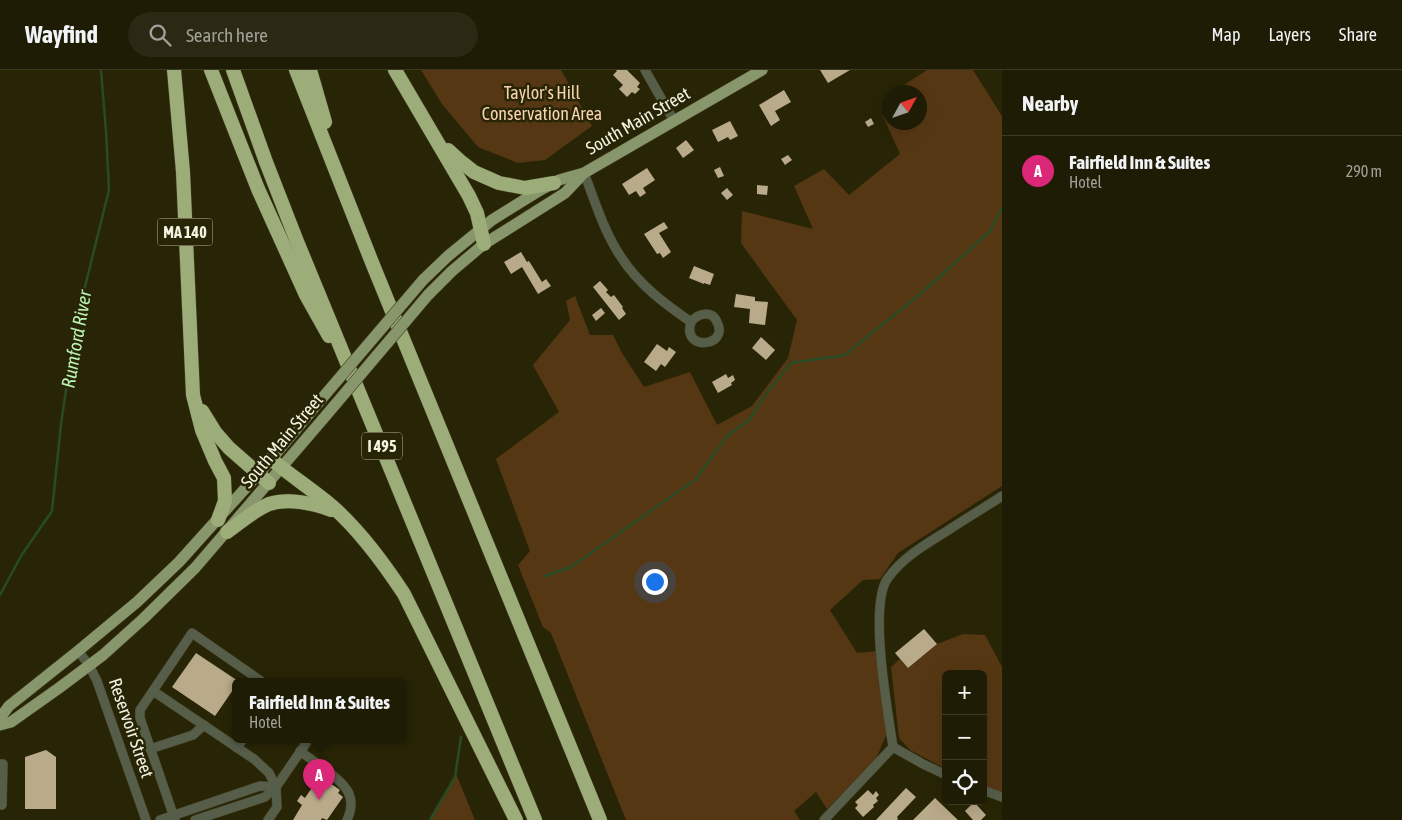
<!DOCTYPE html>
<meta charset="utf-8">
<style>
:root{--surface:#1e1c04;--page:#2b2913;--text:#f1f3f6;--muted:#a1a19a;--line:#3c3a26;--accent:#db2777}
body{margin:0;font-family:"Asap Condensed",sans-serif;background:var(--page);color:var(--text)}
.controls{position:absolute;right:15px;bottom:15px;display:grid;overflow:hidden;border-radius:8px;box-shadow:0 5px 20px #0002}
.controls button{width:45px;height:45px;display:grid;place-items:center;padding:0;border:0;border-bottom:1px solid var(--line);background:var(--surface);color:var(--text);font:25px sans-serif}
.compass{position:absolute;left:882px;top:15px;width:45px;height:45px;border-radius:50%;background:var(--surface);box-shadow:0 5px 20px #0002;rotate:50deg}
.you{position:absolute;left:654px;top:511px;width:18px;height:18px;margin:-12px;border:4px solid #fff;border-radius:50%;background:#1a73e8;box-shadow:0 0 0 8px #1a73e833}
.badge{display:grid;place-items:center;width:32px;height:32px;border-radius:50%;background:var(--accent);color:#fff;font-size:16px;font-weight:700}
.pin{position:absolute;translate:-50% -41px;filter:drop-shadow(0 1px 2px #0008)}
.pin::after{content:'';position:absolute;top:26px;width:18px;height:15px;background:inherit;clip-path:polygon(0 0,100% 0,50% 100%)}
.popup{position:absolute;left:232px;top:608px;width:175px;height:65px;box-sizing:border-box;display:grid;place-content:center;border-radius:8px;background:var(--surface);filter:drop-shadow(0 1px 4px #0005);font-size:16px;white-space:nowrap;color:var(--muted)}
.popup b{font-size:19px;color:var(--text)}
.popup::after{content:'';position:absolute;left:50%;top:100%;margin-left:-10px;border:10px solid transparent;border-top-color:var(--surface)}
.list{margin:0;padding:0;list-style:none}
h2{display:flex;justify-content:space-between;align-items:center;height:65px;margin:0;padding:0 20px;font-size:21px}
h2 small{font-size:16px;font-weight:400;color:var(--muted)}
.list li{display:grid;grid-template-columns:32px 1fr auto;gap:15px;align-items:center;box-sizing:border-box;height:70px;padding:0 20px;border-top:1px solid var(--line)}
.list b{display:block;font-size:19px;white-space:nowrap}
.list p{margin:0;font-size:16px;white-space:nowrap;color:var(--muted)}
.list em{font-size:16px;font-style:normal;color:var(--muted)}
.icon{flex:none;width:28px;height:28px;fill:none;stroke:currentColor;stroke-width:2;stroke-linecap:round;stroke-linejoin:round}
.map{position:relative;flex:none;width:1002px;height:750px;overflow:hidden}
header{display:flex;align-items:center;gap:30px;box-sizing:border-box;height:70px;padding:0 25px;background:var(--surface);border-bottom:1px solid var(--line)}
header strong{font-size:24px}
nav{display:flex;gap:28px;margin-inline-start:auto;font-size:18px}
.search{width:350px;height:45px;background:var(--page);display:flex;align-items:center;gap:12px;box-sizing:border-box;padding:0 18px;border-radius:28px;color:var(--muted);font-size:19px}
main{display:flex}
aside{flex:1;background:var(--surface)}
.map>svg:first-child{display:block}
.green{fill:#553713}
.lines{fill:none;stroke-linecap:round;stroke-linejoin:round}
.stream{stroke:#294b24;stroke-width:2.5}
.building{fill:#b9aa8a}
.minor-casing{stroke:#454225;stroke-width:10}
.major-casing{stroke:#454225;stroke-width:12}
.highway-casing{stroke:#454225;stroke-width:15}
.minor{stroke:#565d49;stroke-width:9}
.major{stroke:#88966b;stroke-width:11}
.highway{stroke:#9cad79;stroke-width:14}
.major-bridge-casing{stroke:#454225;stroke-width:12;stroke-linecap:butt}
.major-bridge{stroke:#88966b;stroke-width:11}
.labels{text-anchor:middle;stroke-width:5;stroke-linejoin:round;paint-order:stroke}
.shield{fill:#282506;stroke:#b7b59f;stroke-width:1}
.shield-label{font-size:16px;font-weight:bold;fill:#f4f3e1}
.park-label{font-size:18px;fill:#f8d4af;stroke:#282506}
.street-label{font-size:18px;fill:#f4f3e1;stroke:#282506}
.water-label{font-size:19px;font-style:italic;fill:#bbf3b2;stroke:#282506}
</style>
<header>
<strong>Wayfind</strong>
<div class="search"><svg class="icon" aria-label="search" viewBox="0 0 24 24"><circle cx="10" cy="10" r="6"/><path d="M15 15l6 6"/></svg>Search here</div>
<nav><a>Map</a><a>Layers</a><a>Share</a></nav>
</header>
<main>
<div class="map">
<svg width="1002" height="750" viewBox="0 0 1002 750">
<rect width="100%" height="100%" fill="#282506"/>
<!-- green -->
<g class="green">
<polygon points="421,0 561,0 592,56 545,90 518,93 478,77 442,34"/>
<polygon points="927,0 973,0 1002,46 1002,416 898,483 880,509 863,510 830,540 857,583 877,581 887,663 876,689 827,739 816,722 794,741 800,750 626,750 551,563 543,557 518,495 530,481 496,389 559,342 533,295 570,250 566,231 575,226 590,265 613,265 622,283 644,317 690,302 717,355 752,336 788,288 797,250 741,173 742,141 813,159 794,116 824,99 849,125 900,84 883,46 889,35 889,52 919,52 919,22 897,22 901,17"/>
<polygon points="963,564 985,565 1002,597 1002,723 983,716 983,604 946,604 946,699 910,680 899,668 891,597 900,589 908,598 937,574"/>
<polygon points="456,704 475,750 429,750"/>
</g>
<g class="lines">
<!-- stream -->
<g class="stream">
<polyline points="545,506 571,497 696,409 727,366 749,350 769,320 791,293 845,285 926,219 990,161 1002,138"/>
<polyline points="0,525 21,486 52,441 61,354 76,253 109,120 106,61 101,0"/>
<polyline points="430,750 455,707 461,667"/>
</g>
</g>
<!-- building -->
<g class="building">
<polygon points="616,0 627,0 640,13 637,17 640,19 635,24 632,22 627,27 619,19 623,15 613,5 617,1"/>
<polygon points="820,0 850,0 828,13"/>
<polygon points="784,20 791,32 775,41 780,50 771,56 759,35"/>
<polygon points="871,48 874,54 868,57 865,52"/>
<polygon points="730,51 738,66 730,70 728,67 718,72 712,60"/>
<polygon points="686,70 694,80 683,88 676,78"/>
<polygon points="788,85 792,90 785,95 781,89"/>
<polygon points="720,97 724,106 718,108 714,100"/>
<polygon points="647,98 655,110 643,118 646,123 640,127 636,121 629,125 622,114"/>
<polygon points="757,115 768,116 767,125 757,124"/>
<polygon points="727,118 733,125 727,130 721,123"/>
<polygon points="664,152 668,158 659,163 671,182 663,188 660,183 657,184 644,164"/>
<polygon points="521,182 527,192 529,191 542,212 546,209 551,216 538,224 522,197 511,204 504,192"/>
<polygon points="694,196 714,204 710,215 704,213 704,214 689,208"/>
<polygon points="600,211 608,220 606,222 611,227 614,225 623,237 622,238 626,244 619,250 593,217"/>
<polygon points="736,224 755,227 755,231 768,232 765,255 749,253 750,239 734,237"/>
<polygon points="601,238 605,243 596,251 592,245"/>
<polygon points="761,267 775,280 766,290 752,278"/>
<polygon points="657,274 667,281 669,277 676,282 665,297 661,294 656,301 644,292"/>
<polygon points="726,304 728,308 733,305 735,310 731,313 732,315 718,323 712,312"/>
<polygon points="924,559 937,574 908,598 895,583"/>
<polygon points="196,583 238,611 235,611 235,617 215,646 172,617"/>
<polygon points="46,680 56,687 56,739 25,739 25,687"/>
<polygon points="321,707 340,720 338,723 343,727 327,750 322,748 321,750 293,750 302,735 297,731 301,725 305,728 313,716 315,717"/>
<polygon points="906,718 916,727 897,747 898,749 897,750 876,750"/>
<polygon points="868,720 873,725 876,721 879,725 876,728 878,731 873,735 874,737 863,747 855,738 858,735 855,732"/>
<polygon points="935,728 958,750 913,750"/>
<polygon points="974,732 986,745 981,750 973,750 965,741"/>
</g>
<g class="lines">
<!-- minor casing -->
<g class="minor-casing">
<g id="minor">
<polyline points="645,0 674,51"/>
<path d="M 584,103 C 595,131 604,162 621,187 C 639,215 665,234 691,252 C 681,282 730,277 717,252 C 712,240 698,243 691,252"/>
<polyline points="78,581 89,595 97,611 146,750"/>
<polyline points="153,621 254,689 269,703 276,717 277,737 268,750"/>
<path d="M 893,677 C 888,643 868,534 888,508 C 903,487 926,474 947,461 C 965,449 984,438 1002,426"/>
<polyline points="893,677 923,694 946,705"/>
<polyline points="237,678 243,669"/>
<polyline points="150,679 193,665 204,655"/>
<path d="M 300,681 C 309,688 318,694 326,700 C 345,714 358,726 347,750"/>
<polyline points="0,694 3,694 2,735 0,735"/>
<polyline points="276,717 309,669"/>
<polyline points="983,720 1002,727"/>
<polyline points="160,750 260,716 276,717 265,727 195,750"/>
<polyline points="175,750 140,648 140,640 192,563 261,611"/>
<polyline points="824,750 893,677"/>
</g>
</g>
<!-- major casing -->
<g class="major-casing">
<g id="major">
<polyline points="423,210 448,186 492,150 537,122 559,110 584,103 762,0"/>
<polyline points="428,225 452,201 484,174 565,123 583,104"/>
<polyline points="0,648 9,636 78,581 137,532 179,492 269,392 318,333"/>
<polyline points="0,655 11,652 59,618 103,585 143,549 195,498 323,349"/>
</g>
</g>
<!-- highway casing -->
<g class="highway-casing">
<g id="highway">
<polyline points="174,0 183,102 193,325 202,360 215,391 224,408 225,431 218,450"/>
<polyline points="211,0 258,119 306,225 329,266"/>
<polyline points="233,0 266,92 296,169 535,750"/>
<polyline points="296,0 373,195 600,750"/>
<polyline points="310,0 325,52"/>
<polyline points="395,0 469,126 477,143 484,174"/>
<polyline points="448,80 460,91 474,102 499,113 525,118 554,113"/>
<polyline points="202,341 215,362 229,378 269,413"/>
<path d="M 271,389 C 291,406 313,420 333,437 C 361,462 383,492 404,524 L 516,750"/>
<path d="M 227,462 C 240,453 254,440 269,434 C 288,428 313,433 331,440"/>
</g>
</g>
<!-- minor -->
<use href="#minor" class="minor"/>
<!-- major -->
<use href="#major" class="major"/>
<!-- highway -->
<use href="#highway" class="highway"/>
<!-- major-bridge casing -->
<g class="major-bridge-casing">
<g id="major-bridge">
<polyline points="318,333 423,210"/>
<polyline points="323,349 428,225"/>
</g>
</g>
<!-- major-bridge -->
<use href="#major-bridge" class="major-bridge"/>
</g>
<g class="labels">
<!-- shield labels -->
<g class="shield">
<rect x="157.5" y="148.5" width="55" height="27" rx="4"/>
<rect x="362" y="362.5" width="40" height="27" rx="4"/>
</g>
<g class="shield-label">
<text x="185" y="168">MA 140</text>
<text x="382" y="382">I 495</text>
</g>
<!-- park labels -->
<g class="park-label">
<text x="542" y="29">Taylor's Hill<tspan x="542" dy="21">Conservation Area</tspan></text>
</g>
<!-- street labels -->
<g class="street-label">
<text transform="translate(638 51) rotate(-30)" y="6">South Main Street</text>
<text transform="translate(282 371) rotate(-50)" y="6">South Main Street</text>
<text transform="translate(131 658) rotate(71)" y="6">Reservoir Street</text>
</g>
<!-- water labels -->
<g class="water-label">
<text transform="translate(76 269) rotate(-80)" y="7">Rumford River</text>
</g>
</g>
</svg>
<div class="controls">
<button>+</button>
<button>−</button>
<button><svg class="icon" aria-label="locate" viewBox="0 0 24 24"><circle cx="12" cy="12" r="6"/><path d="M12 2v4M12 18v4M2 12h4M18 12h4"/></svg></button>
</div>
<svg class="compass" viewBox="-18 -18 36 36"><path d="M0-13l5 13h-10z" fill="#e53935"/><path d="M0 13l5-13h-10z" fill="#a1a19a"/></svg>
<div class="you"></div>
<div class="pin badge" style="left:319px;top:730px">A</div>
<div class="popup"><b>Fairfield Inn &amp; Suites</b>Hotel</div>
</div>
<aside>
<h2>Nearby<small></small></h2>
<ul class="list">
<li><span class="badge">A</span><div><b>Fairfield Inn &amp; Suites</b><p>Hotel</p></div><em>290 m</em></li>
</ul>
</aside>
</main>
